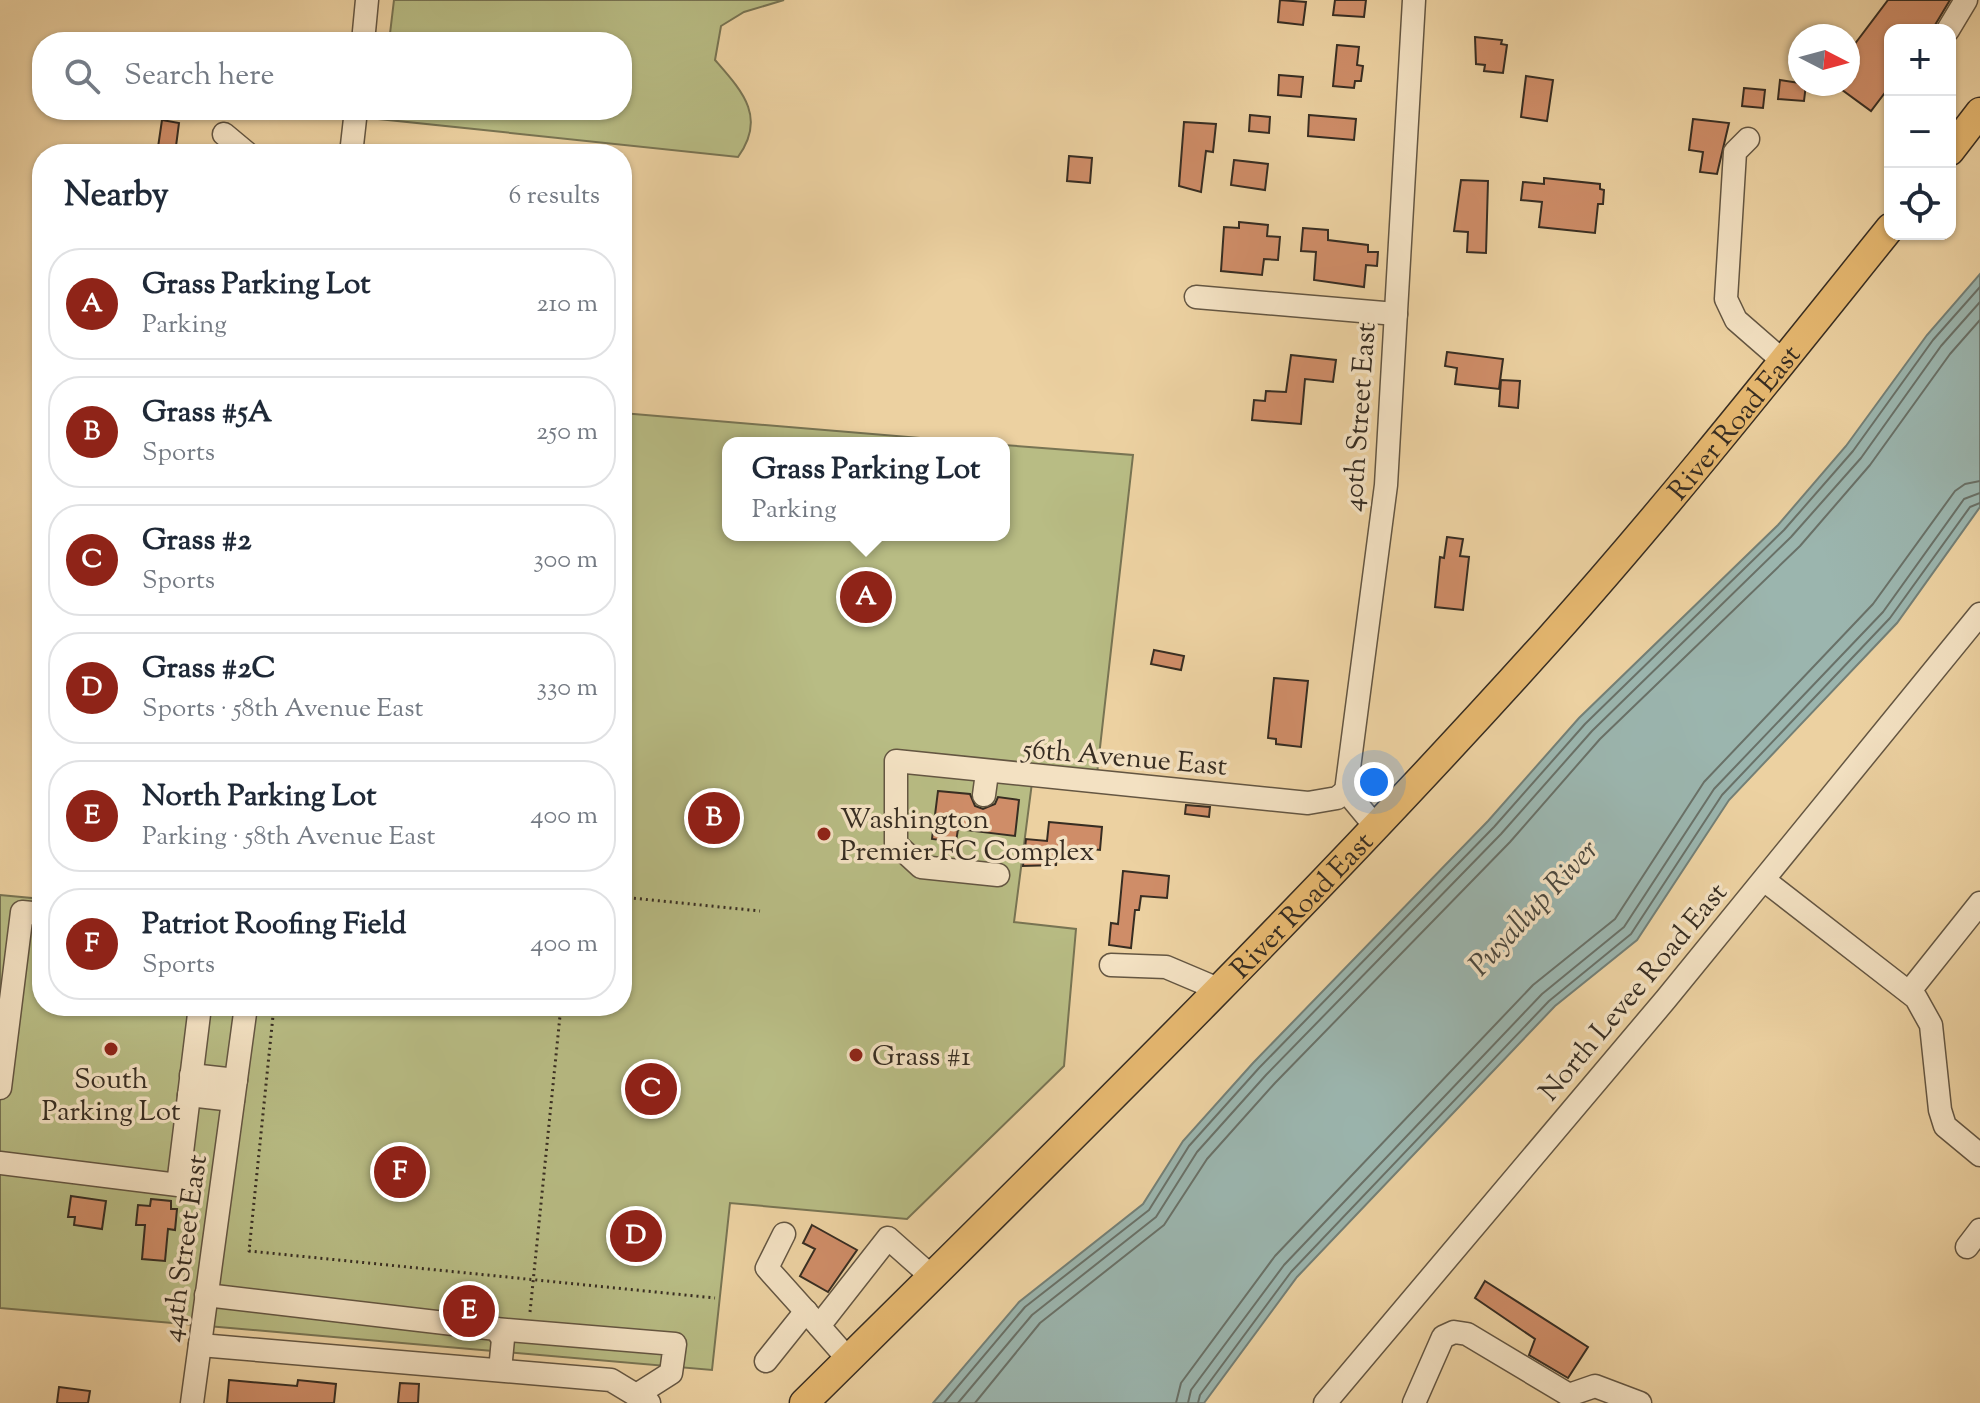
<!DOCTYPE html>
<meta charset="utf-8">
<style>
:root{--surface:#fff;--page:#f6f6f7;--text:#1f2937;--muted:#747a83;--line:#e0e1e3;--accent:#8f2418}
body{margin:0;font-family:"Sorts Mill Goudy",serif;background:var(--page);color:var(--text)}
.controls{position:absolute;right:24px;top:24px;display:grid;overflow:hidden;border-radius:16px;box-shadow:0 2px 6px #0004}
.controls button{width:72px;height:72px;display:grid;place-items:center;padding:0;border:0;border-bottom:2px solid var(--line);background:var(--surface);color:var(--text);font:40px sans-serif}
.compass{position:absolute;left:1788px;top:24px;width:72px;height:72px;border-radius:50%;background:var(--surface);box-shadow:0 2px 6px #0004;rotate:96deg}
.you{position:absolute;left:1374px;top:782px;width:28px;height:28px;margin:-20px;border:6px solid #fff;border-radius:50%;background:#1a73e8;box-shadow:0 0 0 12px #1a73e833}
.badge{display:grid;place-items:center;width:52px;height:52px;border-radius:50%;background:var(--accent);color:#fff;font-size:26px;font-weight:700}
.pin{position:absolute;translate:-50% -50%;border:4px solid #fff;box-shadow:0 2px 8px #0006}
.popup{position:absolute;left:722px;top:437px;width:288px;height:104px;box-sizing:border-box;display:grid;place-content:center;border-radius:16px;background:var(--surface);filter:drop-shadow(0 2px 6px #0005);font-size:26px;white-space:nowrap;color:var(--muted)}
.popup b{font-size:30px;color:var(--text)}
.popup::after{content:'';position:absolute;left:50%;top:100%;margin-left:-16px;border:16px solid transparent;border-top-color:var(--surface)}
.list{margin:0;padding:0;list-style:none}
h2{display:flex;justify-content:space-between;align-items:center;height:104px;margin:0;padding:0 32px;font-size:34px}
h2 small{font-size:26px;font-weight:400;color:var(--muted)}
.list li{display:grid;grid-template-columns:52px 1fr auto;gap:24px;align-items:center;box-sizing:border-box;height:112px;margin:0 16px 16px;padding:0 16px;border:2px solid var(--line);border-radius:32px}
.list b{display:block;font-size:30px;white-space:nowrap}
.list p{margin:0;font-size:26px;white-space:nowrap;color:var(--muted)}
.list em{font-size:26px;font-style:normal;color:var(--muted)}
.icon{flex:none;width:44px;height:44px;fill:none;stroke:currentColor;stroke-width:2;stroke-linecap:round;stroke-linejoin:round}
.map{position:relative;flex:none;width:1980px;height:1403px;overflow:hidden}
.search{position:absolute;background:var(--surface);box-shadow:0 2px 6px #0004;left:32px;top:32px;width:600px;height:88px;display:flex;align-items:center;gap:20px;box-sizing:border-box;padding:0 28px;border-radius:32px;color:var(--muted);font-size:30px}
.panel{position:absolute;background:var(--surface);box-shadow:0 2px 6px #0004;left:32px;top:144px;width:600px;height:872px;border-radius:32px}
.map>svg:first-child{display:block}
.green{fill:#b8bc84;stroke:#787453;stroke-width:2}
.water{fill:#9bb5ae;stroke:#737f76;stroke-width:2}
.lines{fill:none;stroke-linecap:round;stroke-linejoin:round}
.shore{stroke:#697168;stroke-width:2}
.building{fill:#cf8d68;stroke:#372d22;stroke-width:2}
.minor-casing{stroke:#645642;stroke-width:25}
.major-casing{stroke:#372d22;stroke-width:31}
.path{stroke:#372d22;stroke-width:3;stroke-dasharray:2 4;stroke-linecap:butt}
.minor{stroke:#f3e1c2;stroke-width:22}
.major{stroke:#e6b870;stroke-width:28}
.poi-dot{fill:#8f2418;stroke:#f3e1c2;stroke-width:3}
.labels{text-anchor:middle;stroke-width:7;stroke-linejoin:round;paint-order:stroke}
.street-label{font-size:28px;fill:#372d22;stroke:#f3e1c2}
.poi-label{font-size:28px;fill:#372d22;stroke:#f3e1c2;text-anchor:start}
.water-label{font-size:30px;font-style:italic;fill:#4b483e;stroke:#f3e1c2}
</style>
<div class="map">
<svg width="1980" height="1403" viewBox="0 0 1980 1403">
<rect width="100%" height="100%" fill="#ecd1a1"/>
<filter id="stains"><feTurbulence type="fractalNoise" baseFrequency=".0025" numOctaves="4"/><feColorMatrix values="0 0 0 0 .2 0 0 0 0 .09 0 0 0 0 .02 0 0 0 .5 -.17"/></filter>
<radialGradient id="worn" r=".72"><stop offset=".6" stop-color="#630" stop-opacity="0"/><stop offset="1" stop-color="#630" stop-opacity=".3"/></radialGradient>
<!-- green -->
<g class="green">
<path d="M 394,0 L 784,0 L 744,12 L 721,26 L 715,60 C 742,91 767,117 738,157 L 379,119 L 380,110 L 622,110 L 622,42 L 389,42 Z"/>
<polygon points="622,413 980,443 728,443 728,535 1004,535 1004,445 1133,455 1097,774 1034,767 1014,922 1076,929 1064,1066 907,1219 730,1203 712,1370 0,1308 0,895 42,899 42,1006 622,1006"/>
</g>
<!-- water -->
<polygon class="water" points="1980,274 1980,507 1897,623 1729,800 1637,940 1555,1006 1297,1277 1204,1403 933,1403 1019,1302 1143,1204 1183,1141 1253,1063 1488,821 1579,718 1778,525 1846,446 1927,335"/>
<g class="lines">
<!-- shore -->
<g class="shore">
<polyline points="944,1403 1025,1307 1149,1210 1189,1146 1259,1068 1494,827 1585,724 1784,530 1853,451 1933,340 1980,287"/>
<polyline points="958,1403 1032,1315 1156,1217 1197,1152 1266,1075 1501,834 1592,731 1791,537 1861,458 1941,346 1980,302"/>
<polyline points="975,1403 1040,1323 1164,1225 1207,1159 1275,1083 1510,842 1600,739 1800,546 1870,465 1950,354 1980,320"/>
<polyline points="1176,1403 1181,1383 1275,1256 1533,985 1615,919 1704,782 1873,604 1955,491 1965,484 1980,481"/>
<polyline points="1188,1403 1191,1390 1284,1265 1542,994 1624,927 1714,789 1883,612 1964,499 1980,493"/>
<polyline points="1198,1403 1200,1395 1291,1272 1549,1001 1631,934 1722,795 1890,618 1970,507 1980,503"/>
</g>
</g>
<!-- building -->
<g class="building">
<polygon points="1280,0 1306,2 1303,25 1278,22"/>
<polygon points="1335,0 1366,0 1364,17 1333,15"/>
<polygon points="1888,0 1950,0 1932,30 1890,30 1890,86 1871,111 1834,84 1848,84 1848,53"/>
<polygon points="1475,37 1502,40 1501,44 1507,45 1503,73 1484,71 1485,65 1476,64"/>
<polygon points="1337,45 1359,47 1357,65 1363,66 1361,81 1355,81 1354,88 1333,86"/>
<polygon points="1279,75 1303,77 1301,97 1278,95"/>
<polygon points="1526,76 1553,80 1547,121 1521,117"/>
<polygon points="1780,80 1806,84 1804,101 1778,99"/>
<polygon points="1744,88 1765,90 1763,108 1742,106"/>
<polygon points="1250,115 1270,117 1269,133 1249,131"/>
<polygon points="1309,115 1356,119 1354,140 1308,136"/>
<polygon points="1693,119 1729,123 1717,174 1700,172 1703,152 1689,150"/>
<polygon points="162,120 179,123 175,154 157,154"/>
<polygon points="1184,122 1216,124 1213,152 1206,151 1201,192 1179,186"/>
<polygon points="1069,156 1092,158 1090,183 1067,181"/>
<polygon points="1234,160 1268,164 1265,190 1231,185"/>
<polygon points="1544,178 1600,184 1600,189 1604,190 1603,204 1598,204 1595,233 1539,227 1542,202 1521,200 1523,182 1544,184"/>
<polygon points="1461,180 1488,181 1486,253 1467,252 1468,232 1454,231"/>
<polygon points="1239,222 1268,225 1267,236 1280,237 1278,260 1264,259 1262,275 1221,271 1224,227 1239,228"/>
<polygon points="1303,228 1328,230 1328,240 1368,245 1368,252 1378,252 1377,266 1366,265 1364,287 1314,280 1316,252 1301,251"/>
<polygon points="1447,352 1503,359 1499,389 1455,384 1457,368 1445,366"/>
<polygon points="1291,355 1336,360 1333,382 1305,379 1301,424 1252,420 1254,400 1265,401 1266,391 1286,392"/>
<polygon points="1501,380 1520,381 1518,408 1499,406"/>
<polygon points="1447,537 1463,539 1460,556 1469,557 1463,610 1435,607 1440,557 1444,558"/>
<polygon points="1154,650 1184,656 1181,670 1151,664"/>
<polygon points="1274,678 1308,681 1301,747 1276,744 1276,739 1268,738"/>
<polygon points="938,791 970,794 975,806 983,809 995,804 998,797 1019,800 1015,836 958,829 956,842 932,839"/>
<polygon points="1186,805 1210,807 1209,817 1185,814"/>
<polygon points="1049,822 1102,827 1100,850 1070,847 1069,855 1057,854 1056,865 1023,866 1026,839 1047,841"/>
<polygon points="1123,871 1169,876 1167,898 1141,896 1139,910 1135,910 1131,948 1109,945 1111,923 1118,924"/>
<polygon points="71,1196 106,1201 102,1229 74,1225 75,1217 68,1217"/>
<polygon points="151,1199 171,1201 171,1209 177,1209 175,1230 168,1229 165,1261 142,1259 145,1225 136,1225 138,1205 150,1206"/>
<polygon points="812,1225 857,1250 828,1292 800,1276 815,1249 803,1243"/>
<polygon points="1485,1281 1588,1347 1568,1378 1529,1355 1535,1339 1475,1298"/>
<polygon points="229,1380 297,1386 298,1380 336,1384 334,1403 227,1403"/>
<polygon points="400,1383 419,1384 418,1403 398,1403"/>
<polygon points="59,1387 90,1391 88,1403 57,1403"/>
</g>
<g class="lines">
<!-- minor casing -->
<g class="minor-casing">
<g id="minor">
<polyline points="1948,30 1966,0"/>
<polyline points="363,42 367,0"/>
<polyline points="224,134 248,154"/>
<polyline points="1748,139 1735,152 1726,299 1736,320 1783,361"/>
<polyline points="351,154 356,110"/>
<polyline points="1196,297 1396,314"/>
<polyline points="984,795 987,773"/>
<polyline points="1375,826 1346,791 1386,485 1414,0"/>
<polyline points="998,875 921,867 896,844 896,761 1308,803 1337,798 1346,791"/>
<polyline points="1764,880 1916,998 1931,1025 1940,1110 1945,1126 1980,1155"/>
<polyline points="1111,965 1166,967 1218,989"/>
<polyline points="1909,992 1980,903"/>
<polyline points="191,1075 236,1080"/>
<polyline points="0,1088 22,912 42,914"/>
<polyline points="189,1095 233,1100"/>
<polyline points="0,1163 178,1185 200,1006"/>
<polyline points="784,1234 767,1268 819,1326"/>
<polyline points="1967,1247 1980,1230"/>
<polyline points="206,1295 496,1329 503,1339 500,1370"/>
<polyline points="496,1329 675,1344 671,1373 638,1394"/>
<polyline points="200,1345 611,1380 649,1403"/>
<polyline points="848,1359 819,1326 888,1238 932,1277"/>
<polyline points="766,1361 806,1311"/>
<polyline points="192,1403 246,1006"/>
<polyline points="1325,1403 1666,999 1980,614"/>
<polyline points="1414,1403 1443,1337 1454,1332 1467,1334 1569,1395 1595,1386 1640,1403"/>
</g>
</g>
<!-- major casing -->
<g class="major-casing">
<g id="major">
<polyline points="1950,151 1980,112"/>
<path id="s1" d="M 804,1403 C 1058,1152 1313,902 1551,637 C 1669,505 1779,366 1890,228"/>
</g>
</g>
<!-- path -->
<g class="path">
<polyline points="622,897 760,911"/>
<polyline points="274,1006 249,1251 715,1298"/>
<polyline points="530,1312 561,1006"/>
</g>
<!-- minor -->
<use href="#minor" class="minor"/>
<!-- major -->
<use href="#major" class="major"/>
</g>
<!-- markers -->
<g class="poi-dot">
<circle cx="824" cy="834" r="8"/>
<circle cx="111" cy="1049" r="8"/>
<circle cx="856" cy="1055" r="8"/>
</g>
<g class="labels">
<!-- street labels -->
<g class="street-label">
<text transform="translate(1358 417) rotate(-86)" y="10">40th Street East</text>
<text dy="10" stroke="none"><textPath href="#s1" startOffset="1352">River Road East</textPath></text>
<text transform="translate(1125 756) rotate(5)" y="10">56th Avenue East</text>
<text dy="10" stroke="none"><textPath href="#s1" startOffset="704">River Road East</textPath></text>
<text transform="translate(1632 991) rotate(-50)" y="10">North Levee Road East</text>
<text transform="translate(183 1248) rotate(-82)" y="10">44th Street East</text>
</g>
<!-- poi labels -->
<g class="poi-label">
<text x="840" y="828">Washington<tspan x="840" dy="32">Premier FC Complex</tspan></text>
<text x="872" y="1065">Grass #1</text>
<text x="111" y="1088" text-anchor="middle">South<tspan x="111" dy="32">Parking Lot</tspan></text>
</g>
<!-- water labels -->
<g class="water-label">
<text transform="translate(1533 907) rotate(-47)" y="10">Puyallup River</text>
</g>
</g>
<rect width="100%" height="100%" filter="url(#stains)"/>
<rect width="100%" height="100%" fill="url(#worn)"/>
</svg>
<div class="controls">
<button>+</button>
<button>−</button>
<button><svg class="icon" aria-label="locate" viewBox="0 0 24 24"><circle cx="12" cy="12" r="6"/><path d="M12 2v4M12 18v4M2 12h4M18 12h4"/></svg></button>
</div>
<svg class="compass" viewBox="-18 -18 36 36"><path d="M0-13l5 13h-10z" fill="#e53935"/><path d="M0 13l5-13h-10z" fill="#747a83"/></svg>
<div class="you"></div>
<div class="pin badge" style="left:866px;top:597px">A</div>
<div class="popup"><b>Grass Parking Lot</b>Parking</div>
<div class="pin badge" style="left:714px;top:818px">B</div>
<div class="pin badge" style="left:651px;top:1089px">C</div>
<div class="pin badge" style="left:636px;top:1236px">D</div>
<div class="pin badge" style="left:469px;top:1311px">E</div>
<div class="pin badge" style="left:400px;top:1172px">F</div>
<div class="search"><svg class="icon" aria-label="search" viewBox="0 0 24 24"><circle cx="10" cy="10" r="6"/><path d="M15 15l6 6"/></svg>Search here</div>
<section class="panel">
<h2>Nearby<small>6 results</small></h2>
<ul class="list">
<li><span class="badge">A</span><div><b>Grass Parking Lot</b><p>Parking</p></div><em>210 m</em></li>
<li><span class="badge">B</span><div><b>Grass #5A</b><p>Sports</p></div><em>250 m</em></li>
<li><span class="badge">C</span><div><b>Grass #2</b><p>Sports</p></div><em>300 m</em></li>
<li><span class="badge">D</span><div><b>Grass #2C</b><p>Sports · 58th Avenue East</p></div><em>330 m</em></li>
<li><span class="badge">E</span><div><b>North Parking Lot</b><p>Parking · 58th Avenue East</p></div><em>400 m</em></li>
<li><span class="badge">F</span><div><b>Patriot Roofing Field</b><p>Sports</p></div><em>400 m</em></li>
</ul>
</section>
</div>
